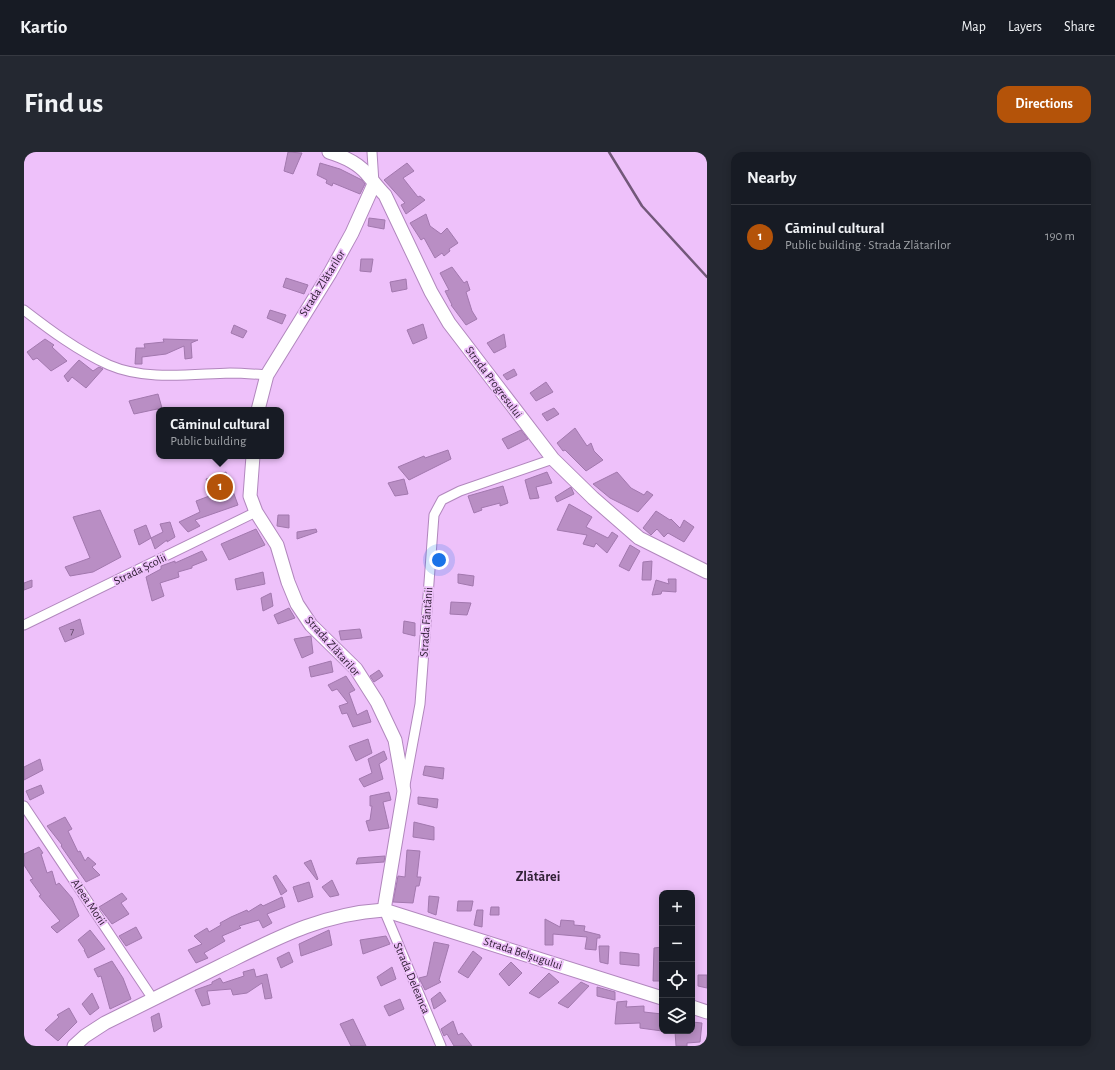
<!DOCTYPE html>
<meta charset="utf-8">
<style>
:root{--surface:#171b24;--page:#242831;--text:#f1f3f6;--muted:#9ea1a6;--line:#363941;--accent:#b45309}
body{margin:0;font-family:"Alegreya Sans",sans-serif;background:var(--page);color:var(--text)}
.controls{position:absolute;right:12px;bottom:12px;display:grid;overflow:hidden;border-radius:8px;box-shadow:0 2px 10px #0003}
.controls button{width:36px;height:36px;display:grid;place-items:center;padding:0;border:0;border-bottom:1px solid var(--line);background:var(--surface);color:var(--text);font:20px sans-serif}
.you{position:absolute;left:415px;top:408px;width:14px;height:14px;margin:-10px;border:3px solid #fff;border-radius:50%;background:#1a73e8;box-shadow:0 0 0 6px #1a73e833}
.badge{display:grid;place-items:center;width:26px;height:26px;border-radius:50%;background:var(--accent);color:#fff;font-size:13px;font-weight:700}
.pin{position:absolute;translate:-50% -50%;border:2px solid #fff;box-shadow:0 1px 4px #0006}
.popup{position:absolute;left:132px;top:255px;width:128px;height:52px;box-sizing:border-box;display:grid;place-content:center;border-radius:8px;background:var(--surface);filter:drop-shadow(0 1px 3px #0005);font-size:13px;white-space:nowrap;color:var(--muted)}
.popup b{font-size:15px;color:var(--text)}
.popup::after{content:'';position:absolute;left:50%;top:100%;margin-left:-8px;border:8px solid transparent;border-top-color:var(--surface)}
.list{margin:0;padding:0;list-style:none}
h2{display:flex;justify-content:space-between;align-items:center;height:52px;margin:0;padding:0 16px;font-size:17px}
h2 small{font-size:13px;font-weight:400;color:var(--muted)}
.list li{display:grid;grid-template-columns:26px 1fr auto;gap:12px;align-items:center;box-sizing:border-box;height:64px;padding:0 16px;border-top:1px solid var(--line)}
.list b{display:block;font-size:15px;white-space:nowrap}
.list p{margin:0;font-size:13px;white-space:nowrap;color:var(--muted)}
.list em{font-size:13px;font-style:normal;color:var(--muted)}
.icon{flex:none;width:22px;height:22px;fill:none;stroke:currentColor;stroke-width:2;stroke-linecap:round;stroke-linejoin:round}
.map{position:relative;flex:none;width:683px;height:894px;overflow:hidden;border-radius:12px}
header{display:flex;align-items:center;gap:24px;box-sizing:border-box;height:56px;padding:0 20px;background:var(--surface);border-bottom:1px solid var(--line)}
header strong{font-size:19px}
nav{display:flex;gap:22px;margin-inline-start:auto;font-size:14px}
.intro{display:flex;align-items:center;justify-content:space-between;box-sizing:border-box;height:96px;padding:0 24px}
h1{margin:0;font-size:28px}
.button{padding:10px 18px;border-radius:12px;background:var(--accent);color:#fff;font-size:14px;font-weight:700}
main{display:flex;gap:24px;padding:0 24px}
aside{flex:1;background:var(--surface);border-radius:12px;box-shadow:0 2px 10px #0003}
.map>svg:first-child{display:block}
.building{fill:#b98ec4;stroke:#a278ae}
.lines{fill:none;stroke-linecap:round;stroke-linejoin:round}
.street-casing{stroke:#b187bd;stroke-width:11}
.secondary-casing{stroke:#b187bd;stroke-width:15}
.street{stroke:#fff;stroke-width:9}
.secondary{stroke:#fff;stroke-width:13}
.rail{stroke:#73587a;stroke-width:2.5}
.labels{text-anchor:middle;stroke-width:3.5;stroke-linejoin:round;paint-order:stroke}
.number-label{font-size:10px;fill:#543c5a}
.street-label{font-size:12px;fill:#322137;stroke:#eec1fa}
.quarter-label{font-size:14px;font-weight:bold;fill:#322137;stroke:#eec1fa}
</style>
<header>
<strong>Kartio</strong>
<nav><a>Map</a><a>Layers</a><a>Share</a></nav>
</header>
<div class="intro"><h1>Find us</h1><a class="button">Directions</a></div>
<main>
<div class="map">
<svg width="683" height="894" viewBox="0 0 683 894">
<rect width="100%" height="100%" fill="#eec1fa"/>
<!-- building -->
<g class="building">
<polygon points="264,0 278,1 269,22 260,19"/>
<polygon points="296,11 316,17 338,28 341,32 336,42 309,31 308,34 302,31 303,28 293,23"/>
<polygon points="383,11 390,19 379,26 394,45 396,44 401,48 382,62 377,53 381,51 360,28"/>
<polygon points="402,62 406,74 417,82 423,76 434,91 425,97 426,99 420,104 418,101 411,106 400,86 397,88 386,71"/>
<polygon points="345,66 361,68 360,77 344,74"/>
<polygon points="337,107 349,107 347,120 336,119"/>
<polygon points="428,115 440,131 443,129 446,138 442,140 448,159 453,167 442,173 427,153 428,153 421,139 425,138 416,121"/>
<polygon points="262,126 284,133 280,142 259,135"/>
<polygon points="382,127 383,137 368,140 366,130"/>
<polygon points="246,158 262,163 258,172 243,166"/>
<polygon points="399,172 403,186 389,192 383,178"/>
<polygon points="210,173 223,179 219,186 207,181"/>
<polygon points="480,182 482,195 470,201 463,191"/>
<polygon points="21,187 30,193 28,195 43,209 27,219 13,206 9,208 3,200"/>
<polygon points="139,187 174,188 167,191 168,206 161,207 160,194 142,202 118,205 118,212 111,212 112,196 121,196 120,192 140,190"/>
<polygon points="55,208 69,219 75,215 79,217 62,236 48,225 44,230 40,224"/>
<polygon points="490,217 493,223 483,228 479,223"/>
<polygon points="522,230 529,240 512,249 506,241"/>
<polygon points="134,242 138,256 110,262 105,249"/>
<polygon points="530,256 535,262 523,269 518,262"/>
<polygon points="551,276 563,294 567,291 570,299 579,308 562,319 541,298 539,299 533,291"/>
<polygon points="497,278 504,287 484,297 478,287"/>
<polygon points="424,298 427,307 385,328 374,315 400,304 401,306"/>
<polygon points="202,320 214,353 171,368 176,374 164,380 155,370 176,360 172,349 188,343 182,327"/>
<polygon points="523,320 528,331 512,335 515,346 506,347 501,328"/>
<polygon points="593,320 607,336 620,343 623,339 629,343 614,360 586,346 569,332"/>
<polygon points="380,327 384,342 371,344 364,331"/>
<polygon points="479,334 484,351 476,354 476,351 457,356 458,358 450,361 444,344"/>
<polygon points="547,335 550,342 533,350 531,345"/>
<polygon points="545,352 568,365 562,375 584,386 588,380 594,384 583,401 572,391 570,395 559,392 563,383 533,378"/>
<polygon points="76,358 97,405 69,420 46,424 41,415 66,406 49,365"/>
<polygon points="632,359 646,368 647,367 656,376 660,368 670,375 660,390 644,381 640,385 633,377 627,383 619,376"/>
<polygon points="254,363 265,363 265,376 253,374"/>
<polygon points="146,370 151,385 143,390 143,388 131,397 127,386 139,380 136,372"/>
<polygon points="122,373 127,386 115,393 110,378"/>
<polygon points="232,377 241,393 205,408 197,392"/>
<polygon points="292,377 293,380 273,387 273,380"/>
<polygon points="606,393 616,399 605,419 595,414"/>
<polygon points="178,399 183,408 168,414 168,416 154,420 155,425 136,431 140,444 128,449 122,425 137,417 137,414 151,409 151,411"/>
<polygon points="628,409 627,428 618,428 619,410"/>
<polygon points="239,420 241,432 213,438 211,427"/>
<polygon points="434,422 450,424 449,434 434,431"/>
<polygon points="644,427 652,427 652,440 638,439 637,442 628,443 632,428 645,432"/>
<polygon points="8,428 8,435 0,438 0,431"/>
<polygon points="247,441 249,454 239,459 237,446"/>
<polygon points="427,450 447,451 443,463 426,462"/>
<polygon points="265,456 271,466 254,472 250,463"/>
<polygon points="56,467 60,482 41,490 35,476"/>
<polygon points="380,469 391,471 391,484 379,481"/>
<polygon points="336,477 338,486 317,488 315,479"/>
<polygon points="287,484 289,501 278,506 270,487"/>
<polygon points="307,509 309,520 287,525 285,515"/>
<polygon points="355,518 359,524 350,530 346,524"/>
<polygon points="322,524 331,538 325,541 333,563 343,558 347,570 329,575 323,561 318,562 315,554 324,551 313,537 308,539 304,533"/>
<polygon points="344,587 348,601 332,609 325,594"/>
<polygon points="360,599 363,607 355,612 359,627 340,635 335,627 348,621 344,607"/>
<polygon points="16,607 19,618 0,628 0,615"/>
<polygon points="401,614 420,616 419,627 399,623"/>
<polygon points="17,633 20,641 6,648 2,639"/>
<polygon points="365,640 367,648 359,650 365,676 345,679 342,669 346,668 348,654 346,654 346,644"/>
<polygon points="394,645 414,647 413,656 394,652"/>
<polygon points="41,665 48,677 44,679 54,700 56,699 61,709 64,705 72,712 68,715 76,723 62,730 37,694 38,693 23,674"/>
<polygon points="390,670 410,675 410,688 389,685"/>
<polygon points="15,695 19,701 17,702 23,721 28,719 32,733 35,731 48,746 55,764 33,781 27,775 36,769 15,744 17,743 6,728 9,727 0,713 0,702"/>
<polygon points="383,698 396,699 393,725 397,725 395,734 392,734 389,751 369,750 374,724 381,725"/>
<polygon points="361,704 360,710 332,712 334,706"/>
<polygon points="287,708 294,727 293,728 280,711"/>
<polygon points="252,723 263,739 257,743 249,725"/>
<polygon points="308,728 315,743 306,745 298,735"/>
<polygon points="285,730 289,745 274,750 269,735"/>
<polygon points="98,741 103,747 97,751 105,762 88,772 75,755"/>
<polygon points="405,744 415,745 412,763 404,760"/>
<polygon points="258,745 261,755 243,762 248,771 239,776 235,768 215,774 217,776 198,784 201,789 180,801 184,806 172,811 164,798 178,792 170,784 183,776 185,780 197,773 196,771 207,765 223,758 224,760 237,752 239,754"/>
<polygon points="434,749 449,749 447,759 433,759"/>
<polygon points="467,755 475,755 475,763 466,763"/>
<polygon points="453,758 459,758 458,775 450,773"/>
<polygon points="521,767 536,775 537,768 550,769 550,773 561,774 560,779 576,783 576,786 573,786 572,798 561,797 563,785 529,782 529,793 521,793"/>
<polygon points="112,775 118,786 102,794 95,784"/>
<polygon points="66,778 81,797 64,806 60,798 61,798 54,788"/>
<polygon points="305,778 308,793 277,804 275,792"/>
<polygon points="362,784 366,792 339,802 336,788"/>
<polygon points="410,790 425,793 415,828 417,830 401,838 395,826 403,824"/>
<polygon points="575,794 585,794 584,812 576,810"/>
<polygon points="638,795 638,829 629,829 630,796"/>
<polygon points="449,799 458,806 444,826 434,820"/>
<polygon points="265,800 269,810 257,816 253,806"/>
<polygon points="596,800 615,802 615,814 596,812"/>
<polygon points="88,809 99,826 107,847 86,857 77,824 74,825 70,817"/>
<polygon points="487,810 498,821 485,834 475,822"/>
<polygon points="368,815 372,827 357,834 353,825"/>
<polygon points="230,817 232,825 243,822 248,846 241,847 238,831 223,841 209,843 207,837 183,839 186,852 178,854 171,838 188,832 188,830 196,826 199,831 220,824 219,820"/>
<polygon points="525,821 535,830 515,846 505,841"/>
<polygon points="674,823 683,823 683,836 674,834"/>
<polygon points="557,830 565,834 544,856 534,851"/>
<polygon points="573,835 591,840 591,848 573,844"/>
<polygon points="416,840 422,849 410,857 407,847"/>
<polygon points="68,841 75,856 66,863 58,852"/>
<polygon points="376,847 380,857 365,864 360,854"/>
<polygon points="603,849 602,855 620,854 620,860 638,862 638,879 616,876 616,871 591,872 593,850"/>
<polygon points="45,856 53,870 34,889 21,878 35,865 33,863"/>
<polygon points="135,861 138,875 130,880 127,865"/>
<polygon points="329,867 342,894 327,894 316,872"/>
<polygon points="429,869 434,883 438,881 448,894 430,894 423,882 420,884 417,877"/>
<polygon points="668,870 678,871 676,890 663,891 663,894 652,894 651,879 668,879"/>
</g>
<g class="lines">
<!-- street casing -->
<g class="street-casing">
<g id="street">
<polyline points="348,0 350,31"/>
<path d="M 0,158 C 26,178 54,199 85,213 C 122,229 167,222 206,221 C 218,221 230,222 243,223"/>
<polyline points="0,473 232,360"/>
<polyline points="381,633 396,552 410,363 418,348 436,339 529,307"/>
<polyline points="0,654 129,847"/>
<polyline points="360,758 417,894"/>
</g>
</g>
<!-- secondary casing -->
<g class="secondary-casing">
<g id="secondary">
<path d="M 305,0 C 318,4 334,11 343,22 C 349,29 354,36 361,43 L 407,140 L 425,171 L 529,307 L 569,346 L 615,386 L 683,420"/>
<polyline points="234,258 243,223 306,121 328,81 350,32"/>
<polyline points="229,304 226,344 232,360 253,393 264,430 273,452 287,473 332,517 353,550 371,588 380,639 360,758"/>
<polyline points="668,855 683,860"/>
<path d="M 50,894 L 61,884 L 81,871 C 120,852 159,832 198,813 C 253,786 297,762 360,758 L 638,846"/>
</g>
</g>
<!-- street -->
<use href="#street" class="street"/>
<!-- secondary -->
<use href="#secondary" class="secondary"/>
<!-- rail -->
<polyline class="rail" points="585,0 618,54 683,125"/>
</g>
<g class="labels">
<!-- number labels -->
<g class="number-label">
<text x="48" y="483">7</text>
</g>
<!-- street labels -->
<g class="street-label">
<text transform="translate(298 131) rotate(-58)" y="4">Strada Zlătarilor</text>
<text transform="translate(470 230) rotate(53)" y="4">Strada Progresului</text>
<text transform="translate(116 417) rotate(-26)" y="4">Strada Școlii</text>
<text transform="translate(402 470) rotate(-86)" y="4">Strada Fântânii</text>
<text transform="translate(309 494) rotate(48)" y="4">Strada Zlătarilor</text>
<text transform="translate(65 750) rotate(56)" y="4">Aleea Morii</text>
<text transform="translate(499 801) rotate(18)" y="4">Strada Belșugului</text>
<text transform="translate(388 826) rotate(67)" y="4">Strada Deleanca</text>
</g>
<!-- quarter labels -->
<g class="quarter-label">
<text x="514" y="729">Zlătărei</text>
</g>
</g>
</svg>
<div class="controls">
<button>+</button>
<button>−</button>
<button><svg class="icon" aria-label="locate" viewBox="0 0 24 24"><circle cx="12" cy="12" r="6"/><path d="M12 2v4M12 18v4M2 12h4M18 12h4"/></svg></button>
<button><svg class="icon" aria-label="layers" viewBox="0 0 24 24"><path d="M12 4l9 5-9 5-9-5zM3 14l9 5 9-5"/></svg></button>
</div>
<div class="you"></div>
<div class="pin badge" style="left:196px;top:335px">1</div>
<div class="popup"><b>Căminul cultural</b>Public building</div>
</div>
<aside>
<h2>Nearby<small></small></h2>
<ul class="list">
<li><span class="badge">1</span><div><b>Căminul cultural</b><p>Public building · Strada Zlătarilor</p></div><em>190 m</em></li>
</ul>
</aside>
</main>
